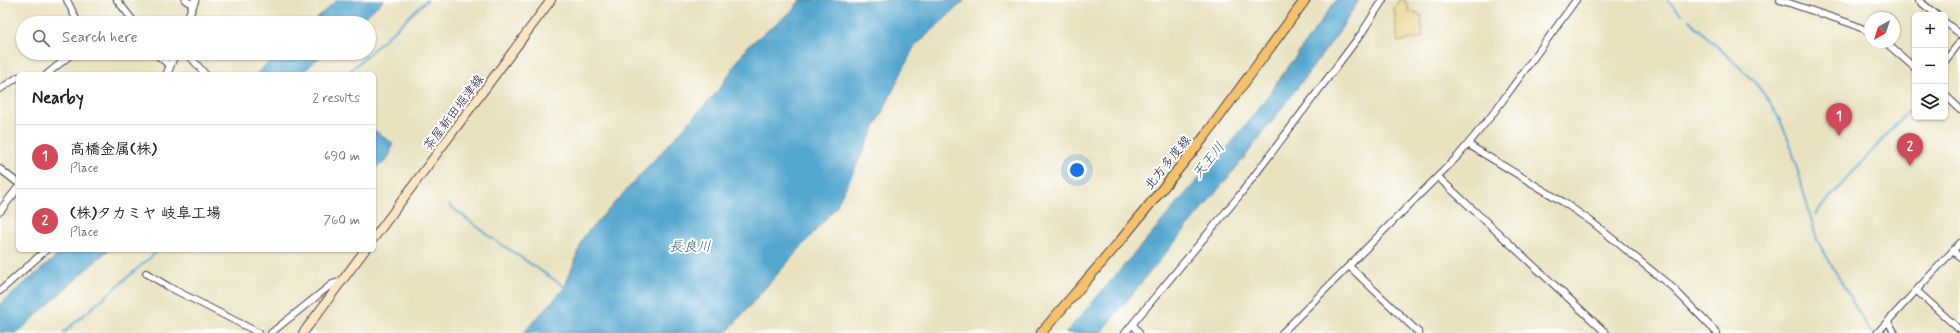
<!DOCTYPE html>
<meta charset="utf-8">
<style>
:root{--surface:#fff;--page:#f2f2f2;--text:#222;--muted:#767676;--line:#e0e0e0;--accent:#d1495b}
body{margin:0;font-family:Mynerve,"Klee One",sans-serif;background:var(--page);color:var(--text)}
.controls{position:absolute;right:12px;top:12px;display:grid;overflow:hidden;border-radius:6px;box-shadow:0 1px 3px #0004}
.controls button{width:36px;height:36px;display:grid;place-items:center;padding:0;border:0;border-bottom:1px solid var(--line);background:var(--surface);color:var(--text);font:20px sans-serif}
.compass{position:absolute;left:1864px;top:12px;width:36px;height:36px;border-radius:50%;background:var(--surface);box-shadow:0 1px 3px #0004;rotate:219deg}
.you{position:absolute;left:1077px;top:170px;width:14px;height:14px;margin:-10px;border:3px solid #fff;border-radius:50%;background:#1a73e8;box-shadow:0 0 0 6px #1a73e833}
.badge{display:grid;place-items:center;width:26px;height:26px;border-radius:50%;background:var(--accent);color:#fff;font-size:13px;font-weight:700}
.pin{position:absolute;translate:-50% -33px;filter:drop-shadow(0 1px 2px #0008)}
.pin::after{content:'';position:absolute;top:21px;width:14px;height:12px;background:inherit;clip-path:polygon(0 0,100% 0,50% 100%)}
.list{margin:0;padding:0;list-style:none}
h2{display:flex;justify-content:space-between;align-items:center;height:52px;margin:0;padding:0 16px;font-size:17px}
h2 small{font-size:13px;font-weight:400;color:var(--muted)}
.list li{display:grid;grid-template-columns:26px 1fr auto;gap:12px;align-items:center;box-sizing:border-box;height:64px;padding:0 16px;border-top:1px solid var(--line)}
.list b{display:block;font-size:15px;white-space:nowrap}
.list p{margin:0;font-size:13px;white-space:nowrap;color:var(--muted)}
.list em{font-size:13px;font-style:normal;color:var(--muted)}
.icon{flex:none;width:22px;height:22px;fill:none;stroke:currentColor;stroke-width:2;stroke-linecap:round;stroke-linejoin:round}
.map{position:relative;flex:none;width:1960px;height:333px;overflow:hidden}
.search{position:absolute;background:var(--surface);box-shadow:0 1px 3px #0004;left:16px;top:16px;width:360px;height:44px;display:flex;align-items:center;gap:10px;box-sizing:border-box;padding:0 14px;border-radius:22px;color:var(--muted);font-size:15px}
.panel{position:absolute;background:var(--surface);box-shadow:0 1px 3px #0004;left:16px;top:72px;width:360px;height:180px;border-radius:6px}
.map>svg:first-child{display:block}
.sand{fill:#eeda9e;stroke:#887e6c}
.water{fill:#52a6ce;stroke:#3a6484}
.lines{fill:none;stroke-linecap:round;stroke-linejoin:round}
.stream{stroke:#52a6ce;stroke-width:2}
.minor-casing{stroke:#403f4f;stroke-width:8}
.tertiary-casing{stroke:#403f4f;stroke-width:9}
.secondary-casing{stroke:#403f4f;stroke-width:10}
.primary-casing{stroke:#403f4f;stroke-width:11}
.minor{stroke:#fff;stroke-width:6}
.tertiary{stroke:#fff;stroke-width:7}
.secondary{stroke:#fbe6c4;stroke-width:8}
.primary{stroke:#f5c16b;stroke-width:9}
.labels{text-anchor:middle;stroke-width:4;stroke-linejoin:round;paint-order:stroke}
.street-label{font-size:13px;fill:#22223b;stroke:#fff}
.water-label{font-size:14px;font-style:italic;fill:#385d7d;stroke:#fff}
</style>
<div class="map">
<svg width="1960" height="333" viewBox="0 0 1960 333">
<rect width="100%" height="100%" fill="#fff"/>
<filter id="ink" filterUnits="userSpaceOnUse"><feTurbulence type="fractalNoise" baseFrequency=".025" numOctaves="2"/><feDisplacementMap in="SourceGraphic" scale="8" xChannelSelector="R" yChannelSelector="G"/><feConvolveMatrix kernelMatrix="1 2 1 2 8 2 1 2 1" color-interpolation-filters="sRGB"/></filter>
<filter id="wash" filterUnits="userSpaceOnUse"><feTurbulence type="fractalNoise" baseFrequency=".012" numOctaves="4" result="noise"/><feDisplacementMap in="SourceGraphic" scale="16" xChannelSelector="R" yChannelSelector="G"/><feGaussianBlur stdDeviation="0.9" result="paint"/><feColorMatrix in="noise" values="0 0 0 0 0 0 0 0 0 0 0 0 0 0 0 0 0 1.4 0 .05"/><feComposite in="paint" operator="in"/></filter>
<g filter="url(#wash)">
<rect width="100%" height="100%" fill="#e9e2bf"/>
<!-- sand -->
<polygon class="sand" points="1400,0 1405,0 1410,12 1421,15 1423,37 1398,42 1394,8"/>
<!-- water -->
<g class="water">
<polygon points="337,0 384,0 358,23 311,23"/>
<polygon points="800,0 965,0 914,47 836,207 726,333 523,333 564,289 584,236 717,92 748,46 792,11"/>
<polygon points="1336,0 1359,0 1337,35 1244,158 1100,333 1066,333 1199,178 1210,170 1261,105"/>
<polygon points="279,53 324,53 301,74 256,74"/>
<path d="M 374,130 L 392,143 C 392,155 386,164 374,168 Z"/>
<polygon points="64,250 108,250 17,333 0,333 0,304"/>
</g>
<g class="lines">
<!-- stream -->
<g class="stream">
<polyline points="1667,0 1682,14"/>
<polyline points="1689,20 1751,78 1764,94 1780,120 1790,143 1817,240 1871,333"/>
<polyline points="347,74 427,0"/>
<polyline points="449,205 492,238 565,287"/>
<polyline points="1815,214 1909,110"/>
<polyline points="63,333 159,250"/>
</g>
</g>
</g>
<g filter="url(#ink)">
<g class="lines">
<!-- minor casing -->
<g class="minor-casing">
<g id="minor">
<polyline points="67,0 78,23"/>
<polyline points="117,0 135,23"/>
<polyline points="185,0 193,5"/>
<polyline points="1780,0 1852,24 1870,32"/>
<polyline points="1918,0 1937,15"/>
<polyline points="1945,22 1960,34"/>
<polyline points="1885,42 1915,68"/>
<polyline points="155,53 170,66"/>
<polyline points="187,53 205,74"/>
<polyline points="1945,61 1960,42"/>
<polyline points="47,74 73,53"/>
<polyline points="0,89 18,77"/>
<polyline points="1945,95 1960,109"/>
<polyline points="1469,145 1563,202 1592,222 1673,288 1717,333"/>
<polyline points="0,169 18,183"/>
<polyline points="1438,177 1606,333"/>
<polyline points="1953,251 1960,257"/>
<polyline points="1349,266 1419,333"/>
<polyline points="146,273 169,287 259,333"/>
<polyline points="0,291 46,250"/>
<polyline points="1917,291 1960,330"/>
<polyline points="1888,322 1895,333"/>
<polyline points="1133,324 1139,333"/>
<polyline points="271,333 332,284 342,281"/>
<polyline points="1125,333 1239,196 1361,34 1383,0"/>
<polyline points="1282,333 1458,156 1492,115 1576,0"/>
<polyline points="1877,333 1960,243"/>
</g>
</g>
<!-- tertiary casing -->
<g class="tertiary-casing">
<g id="tertiary">
<polyline points="186,23 195,0"/>
<polyline points="167,74 175,53"/>
<polyline points="0,211 18,188"/>
</g>
</g>
<!-- secondary casing -->
<g class="secondary-casing">
<g id="secondary">
<polyline points="374,238 551,0"/>
<polyline points="303,333 365,250"/>
</g>
</g>
<!-- primary casing -->
<g class="primary-casing">
<polyline id="primary" points="1041,333 1121,240 1205,136 1305,0"/>
</g>
<!-- minor -->
<use href="#minor" class="minor"/>
<!-- tertiary -->
<use href="#tertiary" class="tertiary"/>
<!-- secondary -->
<use href="#secondary" class="secondary"/>
<!-- primary -->
<use href="#primary" class="primary"/>
</g>
</g>
<g class="labels">
<!-- street labels -->
<g class="street-label">
<text transform="translate(453 112) rotate(-53)" y="5">茶屋新田堀津線</text>
<text transform="translate(1167 162) rotate(-51)" y="5">北方多度線</text>
</g>
<!-- water labels -->
<g class="water-label">
<text transform="translate(1208 160) rotate(-51)" y="5">天王川</text>
<text x="690" y="251">長良川</text>
</g>
</g>
</svg>
<div class="controls">
<button>+</button>
<button>−</button>
<button><svg class="icon" aria-label="layers" viewBox="0 0 24 24"><path d="M12 4l9 5-9 5-9-5zM3 14l9 5 9-5"/></svg></button>
</div>
<svg class="compass" viewBox="-18 -18 36 36"><path d="M0-13l5 13h-10z" fill="#e53935"/><path d="M0 13l5-13h-10z" fill="#767676"/></svg>
<div class="you"></div>
<div class="pin badge" style="left:1839px;top:136px">1</div>
<div class="pin badge" style="left:1910px;top:166px">2</div>
<div class="search"><svg class="icon" aria-label="search" viewBox="0 0 24 24"><circle cx="10" cy="10" r="6"/><path d="M15 15l6 6"/></svg>Search here</div>
<section class="panel">
<h2>Nearby<small>2 results</small></h2>
<ul class="list">
<li><span class="badge">1</span><div><b>高橋金属(株)</b><p>Place</p></div><em>690 m</em></li>
<li><span class="badge">2</span><div><b>(株)タカミヤ 岐阜工場</b><p>Place</p></div><em>760 m</em></li>
</ul>
</section>
</div>
